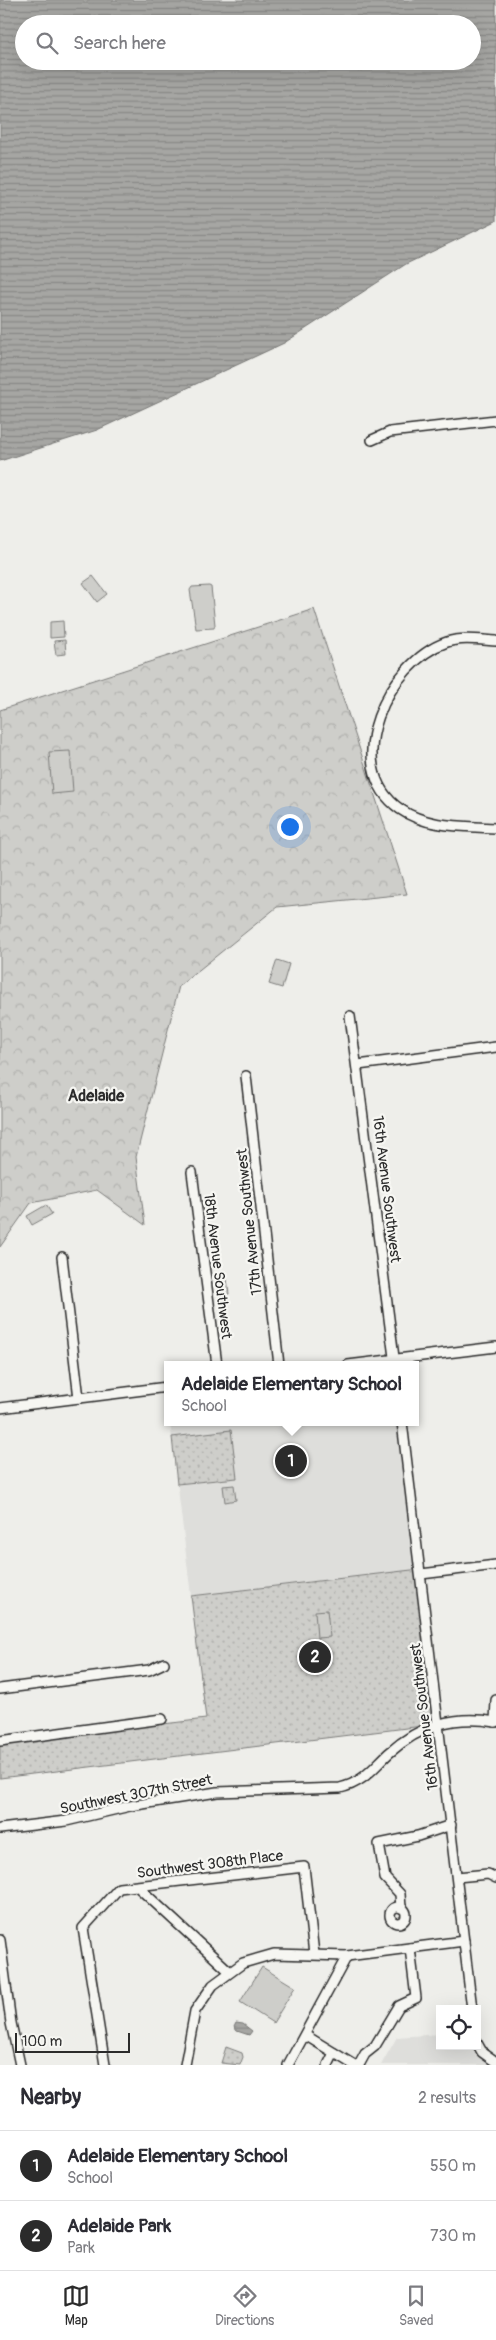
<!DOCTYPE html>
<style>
:root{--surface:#fff;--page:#f2f2f3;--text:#2b2b33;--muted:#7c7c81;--line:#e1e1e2;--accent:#2b2b2b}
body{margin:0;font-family:Pangolin,sans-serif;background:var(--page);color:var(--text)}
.controls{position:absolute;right:15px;bottom:15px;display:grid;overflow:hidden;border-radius:0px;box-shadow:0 5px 20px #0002}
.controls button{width:45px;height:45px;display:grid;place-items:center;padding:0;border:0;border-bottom:1px solid var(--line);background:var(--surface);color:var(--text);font:25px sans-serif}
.scale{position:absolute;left:15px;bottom:12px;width:115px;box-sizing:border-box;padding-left:5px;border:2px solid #2b2b2b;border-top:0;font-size:14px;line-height:18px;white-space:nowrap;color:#2b2b2b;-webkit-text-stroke:4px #f6f6f2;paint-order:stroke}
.you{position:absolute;left:289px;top:826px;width:18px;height:18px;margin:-12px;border:4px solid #fff;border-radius:50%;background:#1a73e8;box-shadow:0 0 0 8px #1a73e833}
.badge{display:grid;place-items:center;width:32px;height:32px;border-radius:50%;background:var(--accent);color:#fff;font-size:16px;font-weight:700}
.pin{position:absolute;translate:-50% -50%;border:2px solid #fff;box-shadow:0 1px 5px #0006}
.popup{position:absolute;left:164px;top:1361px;width:255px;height:65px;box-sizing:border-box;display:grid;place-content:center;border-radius:0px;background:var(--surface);filter:drop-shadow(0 1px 4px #0005);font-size:16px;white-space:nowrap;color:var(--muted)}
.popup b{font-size:19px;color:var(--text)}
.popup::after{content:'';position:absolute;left:50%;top:100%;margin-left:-10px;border:10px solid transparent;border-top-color:var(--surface)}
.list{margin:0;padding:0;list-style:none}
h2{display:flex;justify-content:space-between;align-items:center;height:65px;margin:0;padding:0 20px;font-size:21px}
h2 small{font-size:16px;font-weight:400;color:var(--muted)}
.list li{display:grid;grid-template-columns:32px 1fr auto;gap:15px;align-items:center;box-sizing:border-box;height:70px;padding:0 20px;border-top:1px solid var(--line)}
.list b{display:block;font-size:19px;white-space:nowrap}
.list p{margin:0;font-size:16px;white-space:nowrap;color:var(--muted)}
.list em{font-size:16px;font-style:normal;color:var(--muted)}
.icon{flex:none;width:28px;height:28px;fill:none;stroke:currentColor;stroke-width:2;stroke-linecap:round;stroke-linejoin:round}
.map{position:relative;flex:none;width:496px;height:2065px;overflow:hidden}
.search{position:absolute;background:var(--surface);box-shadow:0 5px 20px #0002;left:15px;right:15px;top:15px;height:55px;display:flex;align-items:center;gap:12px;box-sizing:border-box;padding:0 18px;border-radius:28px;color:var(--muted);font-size:19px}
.sheet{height:205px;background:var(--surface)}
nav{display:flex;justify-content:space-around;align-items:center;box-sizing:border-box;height:70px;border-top:1px solid var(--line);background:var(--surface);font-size:14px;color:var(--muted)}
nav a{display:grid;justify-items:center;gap:2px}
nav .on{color:var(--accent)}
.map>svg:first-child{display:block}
.built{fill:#dededb}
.green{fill:url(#green-dots);stroke:#7c7c7a}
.forest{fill:url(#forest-crowns);stroke:#7c7c7a}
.pitch{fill:#cececa;stroke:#7c7c7a}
.water{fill:url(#water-rules);stroke:#757573;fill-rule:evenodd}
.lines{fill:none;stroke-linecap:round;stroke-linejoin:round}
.minor-casing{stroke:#2b2b2b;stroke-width:12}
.minor{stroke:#f6f6f2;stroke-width:9}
.labels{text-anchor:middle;stroke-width:4.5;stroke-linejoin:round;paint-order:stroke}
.street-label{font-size:15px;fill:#2b2b2b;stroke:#f6f6f2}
.neighbourhood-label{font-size:16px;font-weight:bold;fill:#2b2b2b;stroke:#f6f6f2}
</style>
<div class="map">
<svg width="496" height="2065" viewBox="0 0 496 2065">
<defs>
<pattern id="green-dots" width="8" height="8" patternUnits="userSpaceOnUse" patternTransform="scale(1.25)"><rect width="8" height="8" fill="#cececa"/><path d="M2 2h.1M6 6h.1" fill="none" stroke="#b1b1ae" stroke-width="1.8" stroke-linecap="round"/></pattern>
<pattern id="forest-crowns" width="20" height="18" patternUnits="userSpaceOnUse" patternTransform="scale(1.25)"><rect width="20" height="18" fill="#cececa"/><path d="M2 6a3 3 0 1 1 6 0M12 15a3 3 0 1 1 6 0" fill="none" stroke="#b1b1ae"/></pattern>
<pattern id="water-rules" width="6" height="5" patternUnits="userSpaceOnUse" patternTransform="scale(1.25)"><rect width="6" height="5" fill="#a6a6a3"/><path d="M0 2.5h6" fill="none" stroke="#878785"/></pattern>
</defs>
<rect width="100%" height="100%" fill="#eeeeea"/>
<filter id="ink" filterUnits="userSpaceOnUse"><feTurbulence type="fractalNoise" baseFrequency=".02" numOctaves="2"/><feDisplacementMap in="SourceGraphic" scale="10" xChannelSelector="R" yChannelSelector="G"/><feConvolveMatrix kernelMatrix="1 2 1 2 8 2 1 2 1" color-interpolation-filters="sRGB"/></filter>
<g filter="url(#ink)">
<!-- built -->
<g class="built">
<polygon points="170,1422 402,1422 420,1569 191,1596"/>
<polygon points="440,2034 440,2046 477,2046 496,2065 381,2065 397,2037"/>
</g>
<!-- green -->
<g class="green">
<polygon points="65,640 66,654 56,655 54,641"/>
<polygon points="231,1430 237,1478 177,1484 172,1437"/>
<polygon points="234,1485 236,1500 225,1502 223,1486"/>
<polygon points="420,1569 439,1724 0,1778 0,1743 206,1719 191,1596"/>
<polygon points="226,2047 242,2053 243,2057 240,2065 221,2063"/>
</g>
<!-- forest -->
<polygon class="forest" points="314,609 407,894 277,907 179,986 136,1157 145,1225 97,1190 31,1203 0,1247 0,710"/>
<!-- pitch -->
<g class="pitch">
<polygon points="93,576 107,594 97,602 83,583"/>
<polygon points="209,586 211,587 215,625 214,628 196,629 190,590 192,587"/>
<polygon points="63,621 64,637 50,638 50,622"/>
<polygon points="70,751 73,792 52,794 49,752"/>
<polygon points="277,960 289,964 282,988 269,984"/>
<polygon points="46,1205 52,1214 32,1225 27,1216"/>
<polygon points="227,1279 229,1294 219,1295 217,1280"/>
<polygon points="327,1610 330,1637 317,1638 315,1611"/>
<polygon points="262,1967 295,1987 273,2023 240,2002"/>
</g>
<!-- water -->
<g class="water">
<path d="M 0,0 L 496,0 L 496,221 L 406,264 L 284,343 L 97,430 L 0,461 ZM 24,24 L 472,24 L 472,61 L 24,61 Z"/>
<polygon points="236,2023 243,2024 252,2031 249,2035 237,2031 234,2027"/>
</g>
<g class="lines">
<!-- minor casing -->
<g class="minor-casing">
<g id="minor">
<polyline points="372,440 390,432 496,420"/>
<path d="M 496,641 C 480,640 462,637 447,642 C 388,662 339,766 400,809 C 427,828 464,826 496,828"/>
<polyline points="350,1016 395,1365"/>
<polyline points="358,1065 496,1047"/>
<polyline points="246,1076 279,1365"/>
<polyline points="192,1172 217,1365"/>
<polyline points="62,1257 79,1398"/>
<polyline points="348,1365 496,1347"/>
<polyline points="0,1408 167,1387"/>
<polyline points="402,1422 472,2009"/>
<polyline points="421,1574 496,1565"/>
<polyline points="0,1689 149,1670 164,1663"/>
<polyline points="495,1722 496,1700"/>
<polyline points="0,1741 162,1719"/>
<path d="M 0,1829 L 66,1821 L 130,1806 L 217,1792 L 340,1788 C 363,1783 373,1768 389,1753 C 420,1725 454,1715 496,1722"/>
<polyline points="457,1877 488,1874 496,1878"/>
<polyline points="138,1887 229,1971"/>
<circle cx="398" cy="1915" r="8"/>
<polyline points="401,1908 400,1894 385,1878 379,1844 418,1836 451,1825"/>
<polyline points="0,1940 11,2023 20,2065"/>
<polyline points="305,2035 354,2065"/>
<polyline points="477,2043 482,2052 496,2062"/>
<polyline points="105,2065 83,1928 119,1888 304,1867 314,1954"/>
<polyline points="185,2065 195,2011 213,1985 243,1963 274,1954 347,1956 464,1941"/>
<polyline points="288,2065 347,1956"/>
<polyline points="328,2065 334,2053"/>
<polyline points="359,2065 365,2054 375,2046 399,2006 416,1998 410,1948"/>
</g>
</g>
<!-- minor -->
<use href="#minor" class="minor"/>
</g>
</g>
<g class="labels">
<!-- street labels -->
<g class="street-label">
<text transform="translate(387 1189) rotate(83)" y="5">16th Avenue Southwest</text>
<text transform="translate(249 1222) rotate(-96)" y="5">17th Avenue Southwest</text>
<text transform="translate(218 1266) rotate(83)" y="5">18th Avenue Southwest</text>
<text transform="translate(424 1717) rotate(-97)" y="5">16th Avenue Southwest</text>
<text transform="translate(136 1794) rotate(-11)" y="5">Southwest 307th Street</text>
<text transform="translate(210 1864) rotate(-7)" y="5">Southwest 308th Place</text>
</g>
<!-- neighbourhood labels -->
<g class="neighbourhood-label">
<text x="96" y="1101">Adelaide</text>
</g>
</g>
</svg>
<div class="controls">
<button><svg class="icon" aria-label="locate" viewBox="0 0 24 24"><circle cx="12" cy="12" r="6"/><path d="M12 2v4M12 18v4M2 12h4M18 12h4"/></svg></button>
</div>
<div class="scale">100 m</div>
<div class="you"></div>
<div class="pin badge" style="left:291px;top:1461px">1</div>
<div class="popup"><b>Adelaide Elementary School</b>School</div>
<div class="pin badge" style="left:315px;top:1657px">2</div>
<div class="search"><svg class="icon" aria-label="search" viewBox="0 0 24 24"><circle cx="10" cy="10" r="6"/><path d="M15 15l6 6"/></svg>Search here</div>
</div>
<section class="sheet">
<h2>Nearby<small>2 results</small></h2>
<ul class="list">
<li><span class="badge">1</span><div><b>Adelaide Elementary School</b><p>School</p></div><em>550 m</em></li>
<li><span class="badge">2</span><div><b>Adelaide Park</b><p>Park</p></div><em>730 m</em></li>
</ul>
</section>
<nav>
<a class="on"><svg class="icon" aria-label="map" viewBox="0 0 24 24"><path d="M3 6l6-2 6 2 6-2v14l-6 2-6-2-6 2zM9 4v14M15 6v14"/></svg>Map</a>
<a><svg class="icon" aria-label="directions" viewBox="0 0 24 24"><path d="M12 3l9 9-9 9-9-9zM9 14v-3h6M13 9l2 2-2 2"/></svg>Directions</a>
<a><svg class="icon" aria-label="saved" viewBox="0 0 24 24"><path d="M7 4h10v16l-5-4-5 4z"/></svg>Saved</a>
</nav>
